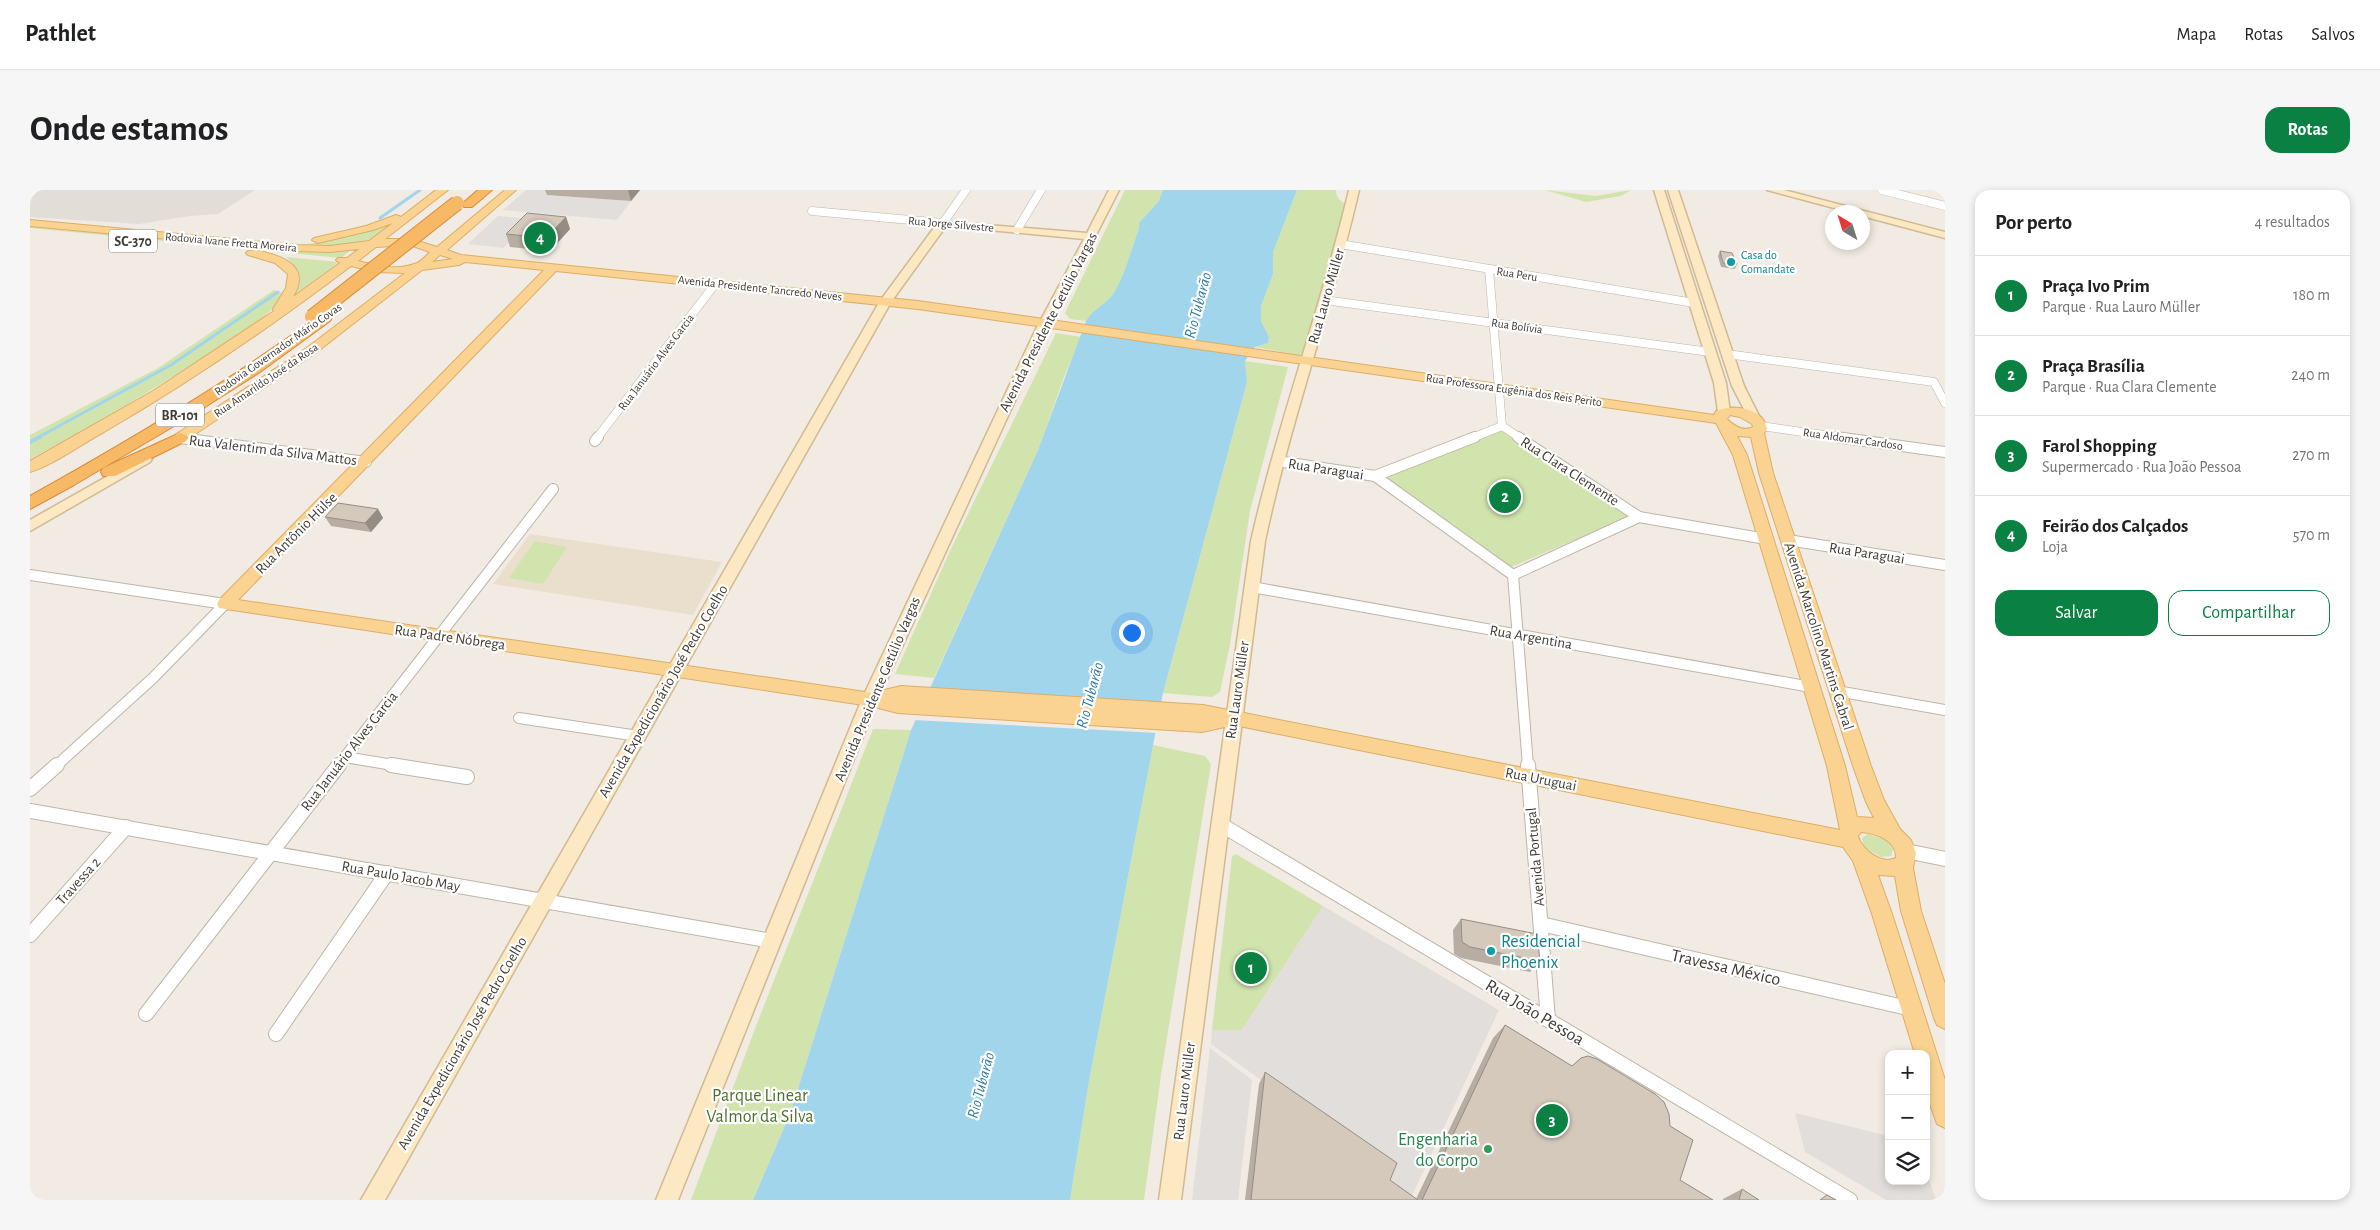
<!DOCTYPE html>
<html lang="pt">
<meta charset="utf-8">
<style>
:root{--surface:#fff;--page:#f6f6f6;--text:#202124;--muted:#757577;--line:#e0e0e0;--accent:#0b8043}
body{margin:0;font-family:"Alegreya Sans",sans-serif;background:var(--page);color:var(--text)}
.controls{position:absolute;right:15px;bottom:15px;display:grid;overflow:hidden;border-radius:10px;box-shadow:0 2px 8px #0003}
.controls button{width:45px;height:45px;display:grid;place-items:center;padding:0;border:0;border-bottom:1px solid var(--line);background:var(--surface);color:var(--text);font:25px sans-serif}
.compass{position:absolute;left:1795px;top:15px;width:45px;height:45px;border-radius:50%;background:var(--surface);box-shadow:0 2px 8px #0003;rotate:322deg}
.you{position:absolute;left:1101px;top:442px;width:18px;height:18px;margin:-12px;border:4px solid #fff;border-radius:50%;background:#1a73e8;box-shadow:0 0 0 8px #1a73e833}
.badge{display:grid;place-items:center;width:32px;height:32px;border-radius:50%;background:var(--accent);color:#fff;font-size:16px;font-weight:700}
.pin{position:absolute;translate:-50% -50%;border:2px solid #fff;box-shadow:0 1px 5px #0006}
.list{margin:0;padding:0;list-style:none}
h2{display:flex;justify-content:space-between;align-items:center;height:65px;margin:0;padding:0 20px;font-size:21px}
h2 small{font-size:16px;font-weight:400;color:var(--muted)}
.list li{display:grid;grid-template-columns:32px 1fr auto;gap:15px;align-items:center;box-sizing:border-box;height:80px;padding:0 20px;border-top:1px solid var(--line)}
.list b{display:block;font-size:19px;white-space:nowrap}
.list p{margin:0;font-size:16px;white-space:nowrap;color:var(--muted)}
.list em{font-size:16px;font-style:normal;color:var(--muted)}
.actions{display:flex;gap:10px;padding:15px 20px}
.actions a{flex:1;padding:11px 0;border:1px solid var(--accent);border-radius:15px;text-align:center;font-size:18px;color:var(--accent)}
.actions .main{background:var(--accent);color:#fff}
.icon{flex:none;width:28px;height:28px;fill:none;stroke:currentColor;stroke-width:2;stroke-linecap:round;stroke-linejoin:round}
.map{position:relative;flex:none;width:1915px;height:1010px;overflow:hidden;border-radius:15px}
header{display:flex;align-items:center;gap:30px;box-sizing:border-box;height:70px;padding:0 25px;background:var(--surface);border-bottom:1px solid var(--line)}
header strong{font-size:24px}
nav{display:flex;gap:28px;margin-inline-start:auto;font-size:18px}
.intro{display:flex;align-items:center;justify-content:space-between;box-sizing:border-box;height:120px;padding:0 30px}
h1{margin:0;font-size:35px}
.button{padding:12px 22px;border-radius:15px;background:var(--accent);color:#fff;font-size:18px;font-weight:700}
main{display:flex;gap:30px;padding:0 30px}
aside{flex:1;background:var(--surface);border-radius:15px;box-shadow:0 2px 8px #0003}
.map>svg:first-child{display:block}
.industrial{fill:#e3ddd8}
.education{fill:#eadfcd}
.green{fill:#d1e4ad}
.parking{fill:#e1dedc}
.water{fill:#a0d5ec}
.pier{fill:#f1ebe3}
.lines{fill:none;stroke-linecap:round;stroke-linejoin:round}
.stream-far1{stroke:#a0d5ec;stroke-width:3}
.stream{stroke:#a0d5ec;stroke-width:4}
.street-far2-casing{stroke:#bfb5a9;stroke-width:9}
.street-far1-casing{stroke:#bfb5a9;stroke-width:12}
.street-casing{stroke:#bfb5a9;stroke-width:16}
.secondary-casing{stroke:#d0ba94;stroke-width:3}
.primary-casing{stroke:#dead64;stroke-width:2}
.highway-casing{stroke:#d68c37;stroke-width:2}
.street-far2{stroke:#fff;stroke-width:8}
.street-far1{stroke:#fff;stroke-width:10}
.street{stroke:#fff;stroke-width:14}
.secondary{fill:#fce8c2;fill-rule:evenodd}
.primary{fill:#fad393;fill-rule:evenodd}
.highway{fill:#f8b967;fill-rule:evenodd}
.highway-bridge-casing{stroke:#d68c37;stroke-width:16;stroke-linecap:butt}
.highway-bridge{stroke:#f8b967;stroke-width:14}
.wall{fill:#b7ada2}
.shaded-wall{fill:#958d84}
.building{fill:#d5c9bc;stroke:#958d84}
.culture-dot{fill:#0f9aa8;stroke:#fff;stroke-width:2}
.leisure-dot{fill:#2e9e5b;stroke:#fff;stroke-width:2}
.labels{text-anchor:middle;stroke-width:4.5;stroke-linejoin:round;paint-order:stroke}
.far-street-label{font-size:12px;fill:#423b34;stroke:#fff}
.far-culture-label{font-size:12px;fill:#0d838f;stroke:#fff;text-anchor:start}
.shield{fill:#fff;stroke:#7b7671;stroke-width:1}
.shield-label{font-size:14px;font-weight:bold;fill:#423b34}
.street-label{font-size:15px;fill:#423b34;stroke:#fff}
.water-label{font-size:16px;font-style:italic;fill:#307ca1;stroke:#fff}
.near-culture-label{font-size:18px;fill:#0d838f;stroke:#fff;text-anchor:start}
.near-street-label{font-size:18px;fill:#423b34;stroke:#fff}
.near-park-label{font-size:18px;fill:#4c712a;stroke:#fff}
.near-leisure-label{font-size:18px;fill:#27864d;stroke:#fff;text-anchor:end}
</style>
<header>
<strong>Pathlet</strong>
<nav><a>Mapa</a><a>Rotas</a><a>Salvos</a></nav>
</header>
<div class="intro"><h1>Onde estamos</h1><a class="button">Rotas</a></div>
<main>
<div class="map">
<svg width="1915" height="1010" viewBox="0 0 1915 1010">
<rect width="100%" height="100%" fill="#f1ebe3"/>
<!-- industrial -->
<polygon class="industrial" points="0,0 225,0 188,24 160,26 109,34 0,27"/>
<!-- education -->
<polygon class="education" points="500,344 692,372 663,425 463,394"/>
<!-- green -->
<g class="green">
<path d="M 1095,0 L 1133,0 L 1129,11 L 1109,33 L 1109,39 C 1101,59 1096,82 1085,101 C 1078,114 1063,118 1056,131 L 1040,129 L 1035,123 Z"/>
<path d="M 1267,0 L 1306,0 C 1306,7 1309,10 1315,14 L 1307,53 L 1273,163 L 1269,165 L 1225,157 L 1238,153 L 1239,147 L 1231,131 L 1231,116 L 1243,84 L 1243,62 Z"/>
<polygon points="1515,0 1566,6 1601,0 1591,6 1556,12"/>
<polygon points="369,29 340,51 316,56 274,55 307,48"/>
<polygon points="0,36 266,61 323,58 311,68 0,38"/>
<path d="M 256,67 L 309,72 L 266,104 C 274,87 269,79 256,67 Z"/>
<path d="M 244,100 L 254,104 C 239,129 201,150 177,165 C 119,202 61,237 0,269 L 0,245 L 128,178 Z"/>
<polygon points="1026,143 1051,147 1034,187 1008,260 904,488 865,484 920,361"/>
<polygon points="1215,171 1258,177 1220,321 1200,454 1190,502 1182,507 1133,503 1217,192"/>
<polygon points="1471,240 1600,326 1479,378 1353,288"/>
<polygon points="505,351 537,357 513,394 479,388"/>
<polygon points="843,539 881,540 760,924 723,1010 661,1010 726,836"/>
<polygon points="1123,555 1175,566 1181,574 1131,885 1114,1010 1040,1010 1059,891"/>
<polygon points="1838,644 1856,650 1863,659 1861,666 1851,667 1834,657 1832,648"/>
<polygon points="1206,664 1293,716 1212,840 1182,840 1202,666"/>
</g>
<!-- parking -->
<g class="parking">
<polygon points="496,0 522,0 517,5 601,11 587,30 473,20"/>
<polygon points="468,26 502,29 473,58 438,54"/>
<polygon points="1293,716 1469,820 1380,1010 1356,1002 1361,984 1181,854 1182,840 1212,840"/>
<polygon points="1180,858 1222,890 1208,1010 1162,1010"/>
<polygon points="1765,923 1859,946 1859,991 1896,991 1896,980 1906,1010 1856,1010 1775,962"/>
</g>
<!-- water -->
<path class="water" d="M 1133,0 L 1267,0 L 1243,62 L 1243,84 L 1231,116 L 1231,131 L 1239,147 L 1238,153 L 1225,157 L 1215,171 L 1217,192 L 1133,503 L 1059,891 L 1040,1010 L 723,1010 L 760,924 L 881,540 L 1008,260 L 1056,131 C 1063,118 1078,114 1085,101 C 1096,82 1101,59 1109,39 L 1109,33 L 1129,11 Z"/>
<!-- pier -->
<polygon class="pier" points="895,501 1133,516 1128,543 883,530"/>
<g class="lines">
<!-- stream-far1 -->
<g class="stream-far1">
<polyline points="350,28 390,0"/>
<polyline points="7,248 141,175 248,102"/>
</g>
<!-- stream -->
<polyline class="stream" points="0,252 10,247"/>
<!-- street-far2 casing -->
<g class="street-far2-casing">
<g id="street-far2">
<polyline points="1852,0 1915,16"/>
<polyline points="782,21 913,33 936,0"/>
<polyline points="987,40 1011,0"/>
<polyline points="1310,54 1664,113"/>
<polyline points="1459,79 1472,236"/>
<polyline points="1294,110 1680,162"/>
<polyline points="1697,164 1904,192 1915,213"/>
<polyline points="1472,236 1490,248"/>
<polyline points="1731,236 1815,248"/>
<polyline points="567,248 686,93"/>
<polyline points="1442,248 1472,236"/>
</g>
</g>
<!-- street-far1 casing -->
<g class="street-far1-casing">
<g id="street-far1">
<polyline points="1488,247 1609,327 1736,349"/>
<polyline points="1806,247 1915,262"/>
<polyline points="150,248 336,272"/>
<polyline points="565,251 568,247"/>
<polyline points="1247,271 1345,286 1483,385"/>
<polyline points="1345,286 1445,247"/>
<polyline points="1758,350 1915,375"/>
<polyline points="0,385 195,414"/>
<polyline points="1483,385 1498,576"/>
<polyline points="1483,385 1609,327"/>
<polyline points="1222,397 1781,497"/>
<polyline points="1807,501 1915,520"/>
<polyline points="489,528 608,546"/>
<polyline points="315,567 369,576"/>
<polyline points="26,576 123,488 195,414"/>
<polyline points="308,576 523,299"/>
</g>
</g>
<!-- street casing -->
<g class="street-casing">
<g id="street">
<polyline points="361,575 437,587"/>
<polyline points="1498,575 1518,830"/>
<polyline points="0,599 27,575"/>
<polyline points="0,621 742,751"/>
<polyline points="1190,634 1820,1010"/>
<polyline points="1876,661 1915,669"/>
<polyline points="1511,734 1882,819"/>
<polyline points="0,745 96,637"/>
<polyline points="116,824 309,575"/>
<polyline points="246,844 357,683"/>
</g>
</g>
<!-- secondary casing -->
<g class="secondary-casing">
<g id="secondary">
<polygon points="1079,0 1089,0 1017,141 848,509 648,1010 626,1010 832,509 1005,141 1054,49 916,36 861,112 355,1010 331,1010 850,111 909,31 1057,43"/>
<path d="M 1319,0 L 1329,0 C 1302,118 1260,232 1235,351 L 1151,1010 L 1129,1010 L 1221,351 C 1248,232 1291,118 1319,0 Z"/>
<polygon points="1624,0 1634,0 1696,193 1700,222 1698,225 1690,225 1688,222 1684,193"/>
<polygon points="1638,0 1648,0 1714,196 1729,226 1727,229 1719,229 1702,196"/>
<polygon points="1737,0 1754,0 1915,42 1915,48 1832,26 1832,22 1819,22"/>
<polygon points="115,265 122,269 120,272 0,341 0,330"/>
</g>
</g>
<!-- primary casing -->
<g class="primary-casing">
<path id="primary" d="M 406,0 L 418,0 L 355,49 L 381,49 L 407,57 L 475,0 L 486,0 L 417,60 L 431,65 L 888,111 L 1684,225 L 1686,221 C 1703,214 1733,217 1737,239 L 1734,243 L 1743,283 L 1841,576 L 1854,610 L 1870,639 L 1881,650 L 1886,663 L 1883,678 L 1891,721 L 1915,794 L 1915,839 L 1907,835 L 1904,828 L 1871,721 L 1865,686 L 1848,685 L 1862,724 L 1915,890 L 1915,938 L 1907,934 L 1896,903 L 1896,864 L 1885,864 L 1842,724 L 1823,671 L 1813,657 L 1204,535 L 1172,542 L 868,523 L 840,516 L 189,418 L 187,414 L 189,410 L 514,80 L 435,72 L 429,75 L 392,80 L 287,162 L 155,251 L 145,251 L 143,248 L 145,245 L 278,157 L 375,83 L 345,82 L 321,76 C 242,136 160,192 74,242 C 53,253 22,276 0,282 L 0,271 L 123,201 L 244,121 L 243,119 L 256,98 L 258,84 L 245,73 L 218,65 L 216,63 L 218,61 C 226,59 234,62 241,64 C 265,71 277,84 263,107 L 310,73 L 306,70 L 308,68 L 317,68 L 329,59 L 300,62 L 267,61 L 0,36 L 0,30 L 267,55 L 300,56 L 339,51 L 363,33 L 343,40 L 288,53 L 282,50 L 284,48 L 336,36 L 366,25 L 371,27 ZM 380,55 L 400,62 C 396,66 390,73 384,74 C 367,81 344,75 328,71 L 346,57 ZM 410,65 L 423,69 L 402,72 ZM 526,81 L 888,119 L 1686,233 L 1703,265 L 1797,576 L 1810,640 L 1173,515 L 871,496 L 842,503 L 208,410 ZM 1700,225 L 1710,227 L 1722,234 L 1723,237 C 1713,242 1704,236 1697,229 ZM 1707,246 L 1721,247 L 1729,283 L 1823,576 L 1836,612 L 1844,628 L 1827,627 L 1815,576 L 1717,265 ZM 1831,642 C 1845,643 1867,650 1866,668 C 1852,675 1832,660 1828,646 Z"/>
</g>
<!-- highway casing -->
<g class="highway-casing">
<g id="highway">
<polygon points="448,0 462,0 442,17 434,17 432,14"/>
<path d="M 295,124 L 300,125 L 302,128 L 300,131 L 230,182 L 156,229 L 44,295 L 0,319 L 0,306 C 100,250 198,192 290,125 Z"/>
<polygon points="150,243 156,245 158,248 156,251 85,286 73,286 71,282 73,278"/>
</g>
</g>
<!-- street-far2 -->
<use href="#street-far2" class="street-far2"/>
<!-- street-far1 -->
<use href="#street-far1" class="street-far1"/>
<!-- street -->
<use href="#street" class="street"/>
<!-- secondary -->
<use href="#secondary" class="secondary"/>
<!-- primary -->
<use href="#primary" class="primary"/>
<!-- highway -->
<use href="#highway" class="highway"/>
<!-- highway-bridge casing -->
<g class="highway-bridge-casing">
<polyline id="highway-bridge" points="282,127 427,13"/>
</g>
<!-- highway-bridge -->
<use href="#highway-bridge" class="highway-bridge"/>
</g>
<!-- wall -->
<g class="wall">
<polygon points="515,0 610,0 601,11 517,5"/>
<polygon points="536,27 540,39 520,61 480,57 476,44"/>
<polygon points="1690,61 1707,74 1705,79 1691,77 1688,66"/>
<polygon points="348,319 353,328 341,342 301,336 295,327"/>
<polygon points="1431,729 1510,771 1500,782 1431,768 1424,764 1423,740"/>
<polygon points="1475,835 1542,876 1551,868 1640,936 1650,990 1683,1010 1215,1010 1229,894 1235,882 1360,990 1386,1009 1463,848"/>
<polygon points="1712,999 1729,1010 1693,1010 1693,1009"/>
</g>
<!-- shaded-wall -->
<g class="shaded-wall">
<polygon points="598,0 610,0 601,11"/>
<polygon points="536,27 540,39 520,61 516,48"/>
<polygon points="348,319 353,328 341,342 335,333"/>
</g>
<!-- building -->
<g class="building">
<polygon points="497,23 536,27 516,48 476,44"/>
<polygon points="1690,61 1702,63 1707,74 1693,73"/>
<polygon points="308,313 348,319 335,333 295,327"/>
<polygon points="1431,729 1507,744 1510,771 1440,757 1432,752"/>
<polygon points="1475,835 1542,876 1551,868 1558,866 1567,869 1625,904 1634,912 1639,924 1640,936 1663,950 1650,990 1683,1010 1392,1010"/>
<polygon points="1235,882 1367,973 1360,990 1388,1010 1221,1010"/>
<polygon points="1712,999 1729,1010 1709,1010"/>
<polygon points="1797,1005 1806,1010 1790,1010"/>
</g>
<!-- markers -->
<g class="culture-dot">
<circle cx="1701" cy="72" r="5"/>
<circle cx="1461" cy="761" r="5"/>
</g>
<circle class="leisure-dot" cx="1458" cy="959" r="5"/>
<g class="labels">
<!-- far-street labels -->
<g class="far-street-label">
<text transform="translate(921 34) rotate(5)" y="4">Rua Jorge Silvestre</text>
<text transform="translate(201 52) rotate(5)" y="4">Rodovia Ivane Fretta Moreira</text>
<text transform="translate(1487 84) rotate(9)" y="4">Rua Peru</text>
<text transform="translate(730 98) rotate(6)" y="4">Avenida Presidente Tancredo Neves</text>
<text transform="translate(1487 136) rotate(8)" y="4">Rua Bolívia</text>
<text transform="translate(248 159) rotate(-35)" y="4">Rodovia Governador Mário Covas</text>
<text transform="translate(626 172) rotate(-53)" y="4">Rua Januário Alves Garcia</text>
<text transform="translate(236 190) rotate(-34)" y="4">Rua Amarildo José da Rosa</text>
<text transform="translate(1484 200) rotate(8)" y="4">Rua Professora Eugênia dos Reis Perito</text>
<text transform="translate(1823 249) rotate(8)" y="4">Rua Aldomar Cardoso</text>
</g>
<!-- far-culture labels -->
<g class="far-culture-label">
<text x="1711" y="69">Casa do<tspan x="1711" dy="14">Comandate</tspan></text>
</g>
<!-- shield labels -->
<g class="shield">
<rect x="79" y="39.5" width="48" height="23" rx="4"/>
<rect x="126" y="213.5" width="48" height="23" rx="4"/>
</g>
<g class="shield-label">
<text x="103" y="56">SC-370</text>
<text x="150" y="230">BR-101</text>
</g>
<!-- street labels -->
<g class="street-label">
<text transform="translate(1296 106) rotate(-74)" y="5">Rua Lauro Müller</text>
<text transform="translate(1018 132) rotate(-63)" y="5">Avenida Presidente Getúlio Vargas</text>
<text transform="translate(243 260) rotate(7)" y="5">Rua Valentim da Silva Mattos</text>
<text transform="translate(1296 279) rotate(9)" y="5">Rua Paraguai</text>
<text transform="translate(1540 281) rotate(33)" y="5">Rua Clara Clemente</text>
<text transform="translate(266 343) rotate(-45)" y="5">Rua Antônio Hülse</text>
<text transform="translate(1837 363) rotate(9)" y="5">Rua Paraguai</text>
<text transform="translate(1789 446) rotate(72)" y="5">Avenida Marcolino Martins Cabral</text>
<text transform="translate(420 447) rotate(8)" y="5">Rua Padre Nóbrega</text>
<text transform="translate(1501 447) rotate(10)" y="5">Rua Argentina</text>
<text transform="translate(847 499) rotate(-67)" y="5">Avenida Presidente Getúlio Vargas</text>
<text transform="translate(1207 500) rotate(-82)" y="5">Rua Lauro Müller</text>
<text transform="translate(633 501) rotate(-60)" y="5">Avenida Expedicionário José Pedro Coelho</text>
<text transform="translate(319 561) rotate(-52)" y="5">Rua Januário Alves Garcia</text>
<text transform="translate(1511 589) rotate(11)" y="5">Rua Uruguai</text>
<text transform="translate(1505 667) rotate(-95)" y="5">Avenida Portugal</text>
<text transform="translate(371 686) rotate(10)" y="5">Rua Paulo Jacob May</text>
<text transform="translate(48 691) rotate(-48)" y="5">Travessa 2</text>
<text transform="translate(432 853) rotate(-60)" y="5">Avenida Expedicionário José Pedro Coelho</text>
<text transform="translate(1154 901) rotate(-83)" y="5">Rua Lauro Müller</text>
</g>
<!-- water labels -->
<g class="water-label">
<text transform="translate(1167 115) rotate(-75)" y="6">Rio Tubarão</text>
<text transform="translate(1059 505) rotate(-75)" y="6">Rio Tubarão</text>
<text transform="translate(950 895) rotate(-75)" y="6">Rio Tubarão</text>
</g>
<!-- near-culture labels -->
<g class="near-culture-label">
<text x="1471" y="757">Residencial<tspan x="1471" dy="21">Phoenix</tspan></text>
</g>
<!-- near-street labels -->
<g class="near-street-label">
<text transform="translate(1696 777) rotate(13)" y="6">Travessa México</text>
<text transform="translate(1505 822) rotate(31)" y="6">Rua João Pessoa</text>
</g>
<!-- near-park labels -->
<g class="near-park-label">
<text x="730" y="911">Parque Linear<tspan x="730" dy="21">Valmor da Silva</tspan></text>
</g>
<!-- near-leisure labels -->
<g class="near-leisure-label">
<text x="1448" y="955">Engenharia<tspan x="1448" dy="21">do Corpo</tspan></text>
</g>
</g>
</svg>
<div class="controls">
<button>+</button>
<button>−</button>
<button><svg class="icon" aria-label="layers" viewBox="0 0 24 24"><path d="M12 4l9 5-9 5-9-5zM3 14l9 5 9-5"/></svg></button>
</div>
<svg class="compass" viewBox="-18 -18 36 36"><path d="M0-13l5 13h-10z" fill="#e53935"/><path d="M0 13l5-13h-10z" fill="#757577"/></svg>
<div class="you"></div>
<div class="pin badge" style="left:1221px;top:778px">1</div>
<div class="pin badge" style="left:1475px;top:307px">2</div>
<div class="pin badge" style="left:1522px;top:930px">3</div>
<div class="pin badge" style="left:510px;top:48px">4</div>
</div>
<aside>
<h2>Por perto<small>4 resultados</small></h2>
<ul class="list">
<li><span class="badge">1</span><div><b>Praça Ivo Prim</b><p>Parque · Rua Lauro Müller</p></div><em>180 m</em></li>
<li><span class="badge">2</span><div><b>Praça Brasília</b><p>Parque · Rua Clara Clemente</p></div><em>240 m</em></li>
<li><span class="badge">3</span><div><b>Farol Shopping</b><p>Supermercado · Rua João Pessoa</p></div><em>270 m</em></li>
<li><span class="badge">4</span><div><b>Feirão dos Calçados</b><p>Loja</p></div><em>570 m</em></li>
</ul>
<div class="actions"><a class="main">Salvar</a><a>Compartilhar</a></div>
</aside>
</main>
